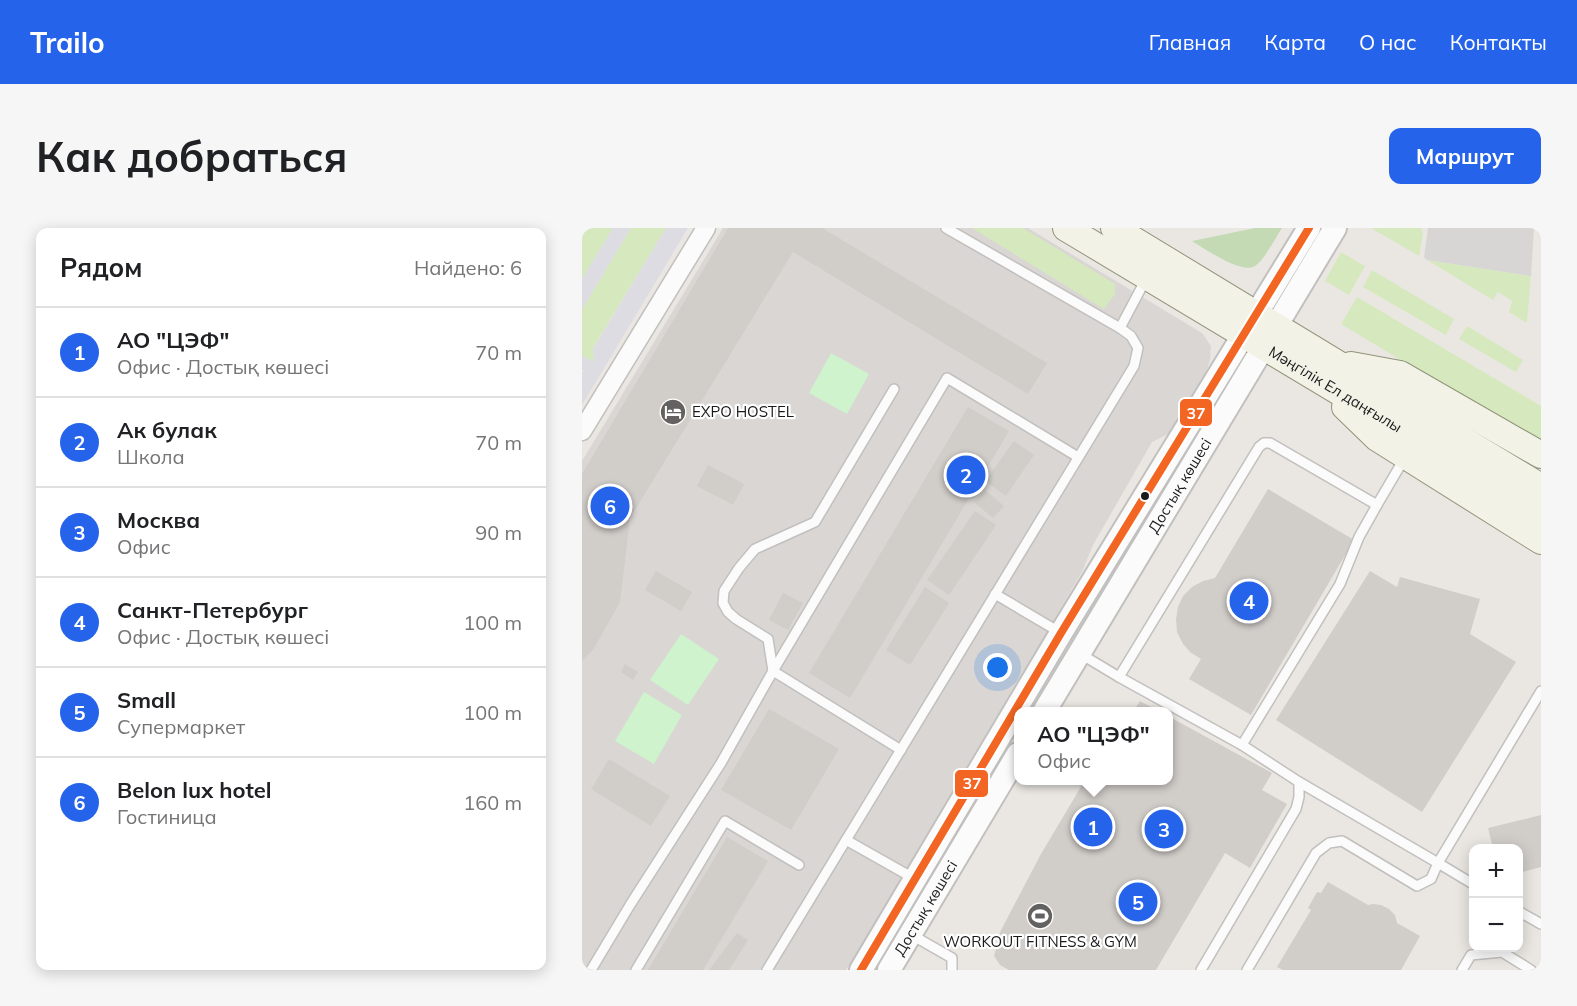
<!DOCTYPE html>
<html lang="ru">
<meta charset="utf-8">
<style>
:root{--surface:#fff;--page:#f6f6f6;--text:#202124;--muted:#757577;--line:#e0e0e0;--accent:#2563eb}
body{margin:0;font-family:Mulish,sans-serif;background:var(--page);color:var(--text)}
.controls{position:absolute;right:18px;bottom:18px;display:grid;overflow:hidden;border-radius:12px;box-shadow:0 3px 15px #0003}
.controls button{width:54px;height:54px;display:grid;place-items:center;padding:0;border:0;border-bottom:2px solid var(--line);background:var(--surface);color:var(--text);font:30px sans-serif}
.you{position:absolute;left:416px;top:440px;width:21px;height:21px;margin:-15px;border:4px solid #fff;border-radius:50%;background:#1a73e8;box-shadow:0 0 0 9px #1a73e833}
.badge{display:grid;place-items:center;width:39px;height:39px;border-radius:50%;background:var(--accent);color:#fff;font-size:20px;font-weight:700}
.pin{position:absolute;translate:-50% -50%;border:3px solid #fff;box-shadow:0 2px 6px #0006}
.popup{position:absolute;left:432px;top:479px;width:159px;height:78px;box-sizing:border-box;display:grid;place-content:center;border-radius:12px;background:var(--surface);filter:drop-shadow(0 2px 4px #0005);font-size:20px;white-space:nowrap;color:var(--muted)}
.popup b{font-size:22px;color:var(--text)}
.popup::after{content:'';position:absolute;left:50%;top:100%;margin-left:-12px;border:12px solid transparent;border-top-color:var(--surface)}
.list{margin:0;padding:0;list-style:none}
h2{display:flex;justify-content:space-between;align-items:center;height:78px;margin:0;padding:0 24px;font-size:26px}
h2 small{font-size:20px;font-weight:400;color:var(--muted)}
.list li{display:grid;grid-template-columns:39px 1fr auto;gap:18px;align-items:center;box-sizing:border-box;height:90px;padding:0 24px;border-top:2px solid var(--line)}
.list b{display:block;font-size:22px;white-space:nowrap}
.list p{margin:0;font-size:20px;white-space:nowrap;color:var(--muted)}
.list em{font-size:20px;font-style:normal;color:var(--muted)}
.map{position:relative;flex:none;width:959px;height:742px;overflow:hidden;border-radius:12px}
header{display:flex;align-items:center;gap:36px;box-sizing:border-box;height:84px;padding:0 30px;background:var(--accent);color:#fff}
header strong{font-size:28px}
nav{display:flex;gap:33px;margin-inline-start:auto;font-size:21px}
.intro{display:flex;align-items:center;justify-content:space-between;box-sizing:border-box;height:144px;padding:0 36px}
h1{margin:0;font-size:42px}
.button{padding:15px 27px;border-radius:12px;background:var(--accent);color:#fff;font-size:21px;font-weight:700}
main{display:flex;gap:36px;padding:0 36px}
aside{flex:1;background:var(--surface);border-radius:12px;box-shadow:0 3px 15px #0003}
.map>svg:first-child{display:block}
.residential{fill:#d9d6d4}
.grass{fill:#d6e9be}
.forest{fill:#c3dab5}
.park{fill:#cef3cd}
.parking{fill:#d8d6d4}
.plaza{fill:#dddce3}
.building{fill:#d1cdc9}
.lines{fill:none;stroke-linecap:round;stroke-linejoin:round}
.service-casing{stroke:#c2c0be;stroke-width:12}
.minor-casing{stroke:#c2c0be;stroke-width:21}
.tertiary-casing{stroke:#c2c0be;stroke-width:26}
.secondary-casing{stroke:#91937a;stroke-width:28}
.service{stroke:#fcfbfb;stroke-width:9}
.minor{stroke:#fcfbfb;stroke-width:18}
.tertiary{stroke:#fcfbfb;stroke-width:22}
.secondary{stroke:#f2f2e7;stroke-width:26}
.bus-1-casing{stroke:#fff;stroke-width:12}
.bus-1{stroke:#f26522;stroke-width:8}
.bus-dot{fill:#1a1a1a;stroke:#fff;stroke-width:2}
.labels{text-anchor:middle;stroke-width:4.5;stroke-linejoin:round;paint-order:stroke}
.street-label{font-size:15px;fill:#1a1a1a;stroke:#fff}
.poi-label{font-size:15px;fill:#1a1a1a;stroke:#fff;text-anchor:start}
.line-badge{stroke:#fff;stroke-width:2}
.badge-label{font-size:16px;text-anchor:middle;font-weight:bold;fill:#fff}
</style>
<header>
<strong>Trailo</strong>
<nav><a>Главная</a><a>Карта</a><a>О нас</a><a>Контакты</a></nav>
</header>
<div class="intro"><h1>Как добраться</h1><a class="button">Маршрут</a></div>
<main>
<aside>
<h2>Рядом<small>Найдено: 6</small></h2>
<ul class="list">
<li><span class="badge">1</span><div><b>АО &quot;ЦЭФ&quot;</b><p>Офис · Достық көшесі</p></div><em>70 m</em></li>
<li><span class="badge">2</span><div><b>Ак булак</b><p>Школа</p></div><em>70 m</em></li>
<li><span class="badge">3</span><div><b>Москва</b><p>Офис</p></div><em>90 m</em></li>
<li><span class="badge">4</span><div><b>Санкт-Петербург</b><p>Офис · Достық көшесі</p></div><em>100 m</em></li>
<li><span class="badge">5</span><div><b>Small</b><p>Супермаркет</p></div><em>100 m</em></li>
<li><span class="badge">6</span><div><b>Belon lux hotel</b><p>Гостиница</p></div><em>160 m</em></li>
</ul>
</aside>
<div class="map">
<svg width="959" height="742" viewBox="0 0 959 742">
<rect width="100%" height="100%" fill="#eae7e2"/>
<!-- residential -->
<polygon class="residential" points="141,0 446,0 620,105 629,118 628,132 624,144 588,205 570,214 511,317 500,344 264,742 0,742 0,233"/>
<!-- grass -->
<g class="grass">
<polygon points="0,0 31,0 0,51"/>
<polygon points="49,0 84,0 11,120 13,135 0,128 0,81"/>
<polygon points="390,0 441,0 533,56 533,66 522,81"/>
<polygon points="789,0 839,0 841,6 837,28"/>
<polygon points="759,24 783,38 767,67 743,53"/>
<polygon points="845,32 949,48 945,95 927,84 930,73 916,64 911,72"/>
<polygon points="790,42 872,91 864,107 781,59"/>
<polygon points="775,69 959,178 959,217 759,96"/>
<polygon points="885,98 941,132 934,144 877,111"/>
</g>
<!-- forest -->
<path class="forest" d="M 673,0 L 700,0 C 694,9 681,35 671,39 C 656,44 623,21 610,13 Z"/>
<!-- park -->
<g class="park">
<polygon points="249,125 287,146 265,186 227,165"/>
<polygon points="99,406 137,431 106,477 68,452"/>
<polygon points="62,464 100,487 72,536 33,513"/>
</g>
<!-- parking -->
<polygon class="parking" points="846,0 952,0 949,48 845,32 842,29"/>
<!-- plaza -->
<g class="plaza">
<polygon points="31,0 49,0 0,81 0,51"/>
<polygon points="84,0 106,0 0,177 0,144 2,143 0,142 0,128 12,134 11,121"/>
</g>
<!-- building -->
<g class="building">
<polygon points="146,0 240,0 465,135 446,166 211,24 48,290 38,374 11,422 0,433 0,246"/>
<polygon points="386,179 427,203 268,470 227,445"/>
<polygon points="432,213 452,227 424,268 403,253"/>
<polygon points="126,237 162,256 151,277 115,258"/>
<polygon points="686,261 772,312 669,487 607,451 619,431 608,424 601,416 595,404 594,391 596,379 601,368 610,359 621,353 633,350"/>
<polygon points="403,262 422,278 411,290 392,274"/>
<polygon points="393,283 414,297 367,367 345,352"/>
<polygon points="74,343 110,364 99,383 63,362"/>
<polygon points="788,343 815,359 818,349 898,371 888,406 934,434 840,584 694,492"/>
<polygon points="343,359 367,375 328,437 304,422"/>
<polygon points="201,365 221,375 206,402 187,392"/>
<polygon points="43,436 56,444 51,452 39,444"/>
<polygon points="558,473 578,484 551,484"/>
<polygon points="187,481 257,521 209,602 139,562"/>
<polygon points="586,488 690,545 680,562 705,576 668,640 643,625 574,742 427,742 418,737 412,728 418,704 459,626 503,552 586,552"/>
<polygon points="27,531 88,568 69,598 9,561"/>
<polygon points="959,587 959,639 936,645 936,620 911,620 906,600"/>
<polygon points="145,609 186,633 121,742 66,742"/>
<polygon points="746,654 786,677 791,676 799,677 807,681 813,687 815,695 838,708 819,742 701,742 695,739 729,682 726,680 735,664 739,665"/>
<polygon points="155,705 166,712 147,742 127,742"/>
</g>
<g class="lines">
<!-- service casing -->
<g class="service-casing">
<g id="service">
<polyline points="364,0 538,100 565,49"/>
<polyline points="413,366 479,405"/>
<polyline points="497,425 537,449 677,219 682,215 688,215 795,277 822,231"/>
<polyline points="537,449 660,517 717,554 717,569 714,581 619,742"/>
<polyline points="660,517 758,356 777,309 795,277"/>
<polyline points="319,522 191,443 365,150 496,229"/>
<polyline points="264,612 333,651"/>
<polyline points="891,656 856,635 959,463"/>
<polyline points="936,683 959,696"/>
<polyline points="328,706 370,730 370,742"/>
<polyline points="9,742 48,677 139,535 191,443 186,411 154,391 146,384 141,375 142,363 157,340 173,321 233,294 312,161"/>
<polyline points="54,742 143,593 217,637"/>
<polyline points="185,742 552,138 556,120 549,108 538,100"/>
<polyline points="665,742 734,625 747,615 760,613 835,658 849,651 856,635 717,554"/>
<polyline points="880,742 889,727 920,724 949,742"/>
</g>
</g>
<!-- minor casing -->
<g class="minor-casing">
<polyline id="minor" points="0,203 124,0"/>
</g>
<!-- tertiary casing -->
<g class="tertiary-casing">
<g id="tertiary">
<path id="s1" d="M 462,484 L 753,0"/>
<polyline points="279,742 479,405 727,0"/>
<path id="s2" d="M 307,742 L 436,526"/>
</g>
</g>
<!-- secondary casing -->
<g class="secondary-casing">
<g id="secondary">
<path id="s3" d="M 484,0 L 959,285"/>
<polyline points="532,0 959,259"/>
<polyline points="769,137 818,146 959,227"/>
<polyline points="763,179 795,210 959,313"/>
</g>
</g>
<!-- service -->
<use href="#service" class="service"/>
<!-- minor -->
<use href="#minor" class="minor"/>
<!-- tertiary -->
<use href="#tertiary" class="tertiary"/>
<!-- secondary -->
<use href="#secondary" class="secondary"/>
<!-- bus-1 casing -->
<g class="bus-1-casing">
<polyline id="bus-1" points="279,742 479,405 727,0"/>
</g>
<!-- bus-1 -->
<use href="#bus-1" class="bus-1"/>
</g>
<!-- icons -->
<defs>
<g id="hotel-disc" transform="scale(1.35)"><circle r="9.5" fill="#636260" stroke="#fff"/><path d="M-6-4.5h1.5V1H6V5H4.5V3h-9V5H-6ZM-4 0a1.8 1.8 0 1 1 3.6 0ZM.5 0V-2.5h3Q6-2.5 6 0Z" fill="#fff"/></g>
<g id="stadium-disc" transform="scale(1.35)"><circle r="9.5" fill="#636260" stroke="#fff"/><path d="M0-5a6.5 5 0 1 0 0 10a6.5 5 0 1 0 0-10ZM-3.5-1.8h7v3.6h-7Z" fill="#fff"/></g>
</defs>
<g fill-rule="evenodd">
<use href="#hotel-disc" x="91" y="184"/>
<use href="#stadium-disc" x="458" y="688"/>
</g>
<!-- markers -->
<circle class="bus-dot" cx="563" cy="268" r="5"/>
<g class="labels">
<!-- street labels -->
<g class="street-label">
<text dy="5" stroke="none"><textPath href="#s3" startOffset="314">Мәңгілік Ел даңғылы</textPath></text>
<text dy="5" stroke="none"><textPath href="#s1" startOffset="264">Достық көшесі</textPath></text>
<text dy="5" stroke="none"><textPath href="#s2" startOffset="72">Достық көшесі</textPath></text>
</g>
<!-- poi labels -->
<g class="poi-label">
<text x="110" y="189">EXPO HOSTEL</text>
<text x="458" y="719" text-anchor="middle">WORKOUT FITNESS &amp; GYM</text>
</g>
</g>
<g class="line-badge">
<rect x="597" y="170" width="34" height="29" rx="6" fill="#f26522"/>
<rect x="372" y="541" width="35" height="29" rx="6" fill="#f26522"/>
</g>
<g class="badge-label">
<text x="614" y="191">37</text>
<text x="390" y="561">37</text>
</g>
</svg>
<div class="controls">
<button>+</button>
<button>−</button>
</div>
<div class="you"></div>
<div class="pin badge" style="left:511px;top:599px">1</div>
<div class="popup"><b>АО &quot;ЦЭФ&quot;</b>Офис</div>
<div class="pin badge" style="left:384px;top:247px">2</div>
<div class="pin badge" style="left:582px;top:601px">3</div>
<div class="pin badge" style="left:667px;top:373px">4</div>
<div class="pin badge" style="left:556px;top:674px">5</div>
<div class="pin badge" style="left:28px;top:278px">6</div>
</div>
</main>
